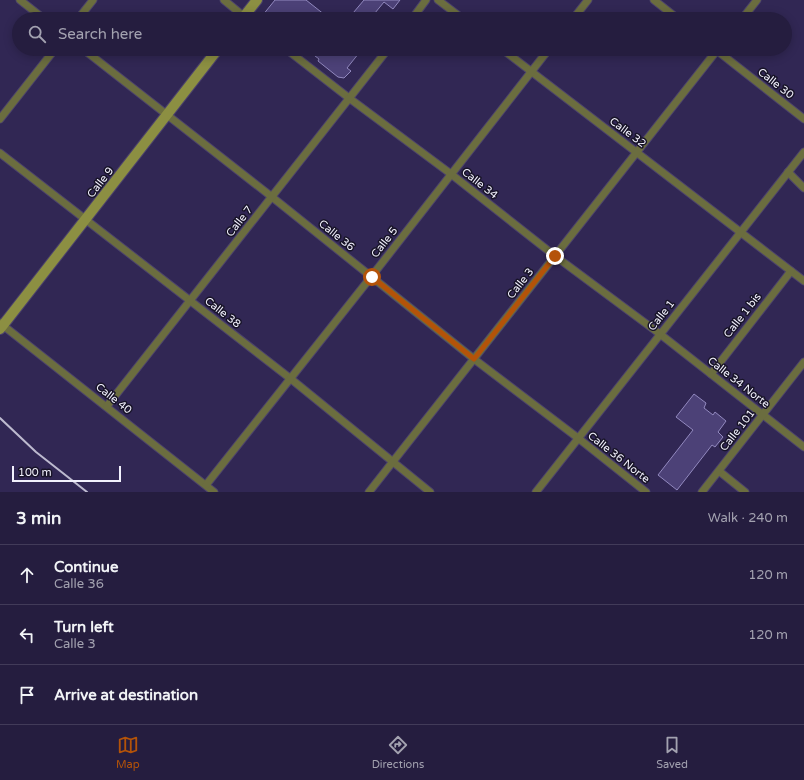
<!DOCTYPE html>
<meta charset="utf-8">
<style>
:root{--surface:#251d3f;--page:#312a4a;--text:#f1f3f6;--muted:#a3a2b0;--line:#423b59;--accent:#b45309}
body{margin:0;font-family:"Varela Round",sans-serif;background:var(--page);color:var(--text)}
.scale{position:absolute;left:12px;bottom:10px;width:109px;box-sizing:border-box;padding-left:4px;border:2px solid #f2f1fd;border-top:0;font-size:11px;line-height:14px;white-space:nowrap;color:#f2f1fd;-webkit-text-stroke:3px #181428;paint-order:stroke}
.stop{position:absolute;width:12px;height:12px;margin:-9px;border:3px solid #b45309;border-radius:50%;background:#fff}
.stop.end{background:#b45309;border-color:#fff;box-shadow:0 1px 4px #0008}
.list{margin:0;padding:0;list-style:none}
h2{display:flex;justify-content:space-between;align-items:center;height:52px;margin:0;padding:0 16px;font-size:17px}
h2 small{font-size:13px;font-weight:400;color:var(--muted)}
.list li{display:grid;grid-template-columns:26px 1fr auto;gap:12px;align-items:center;box-sizing:border-box;height:60px;padding:0 16px;border-top:1px solid var(--line)}
.list b{display:block;font-size:15px;white-space:nowrap}
.list p{margin:0;font-size:13px;white-space:nowrap;color:var(--muted)}
.list em{font-size:13px;font-style:normal;color:var(--muted)}
.icon{flex:none;width:22px;height:22px;fill:none;stroke:currentColor;stroke-width:2;stroke-linecap:round;stroke-linejoin:round}
.map{position:relative;flex:none;width:804px;height:492px;overflow:hidden}
.search{position:absolute;background:var(--surface);box-shadow:0 2px 10px #0003;left:12px;right:12px;top:12px;height:44px;display:flex;align-items:center;gap:10px;box-sizing:border-box;padding:0 14px;border-radius:22px;color:var(--muted);font-size:15px}
.sheet{height:232px;background:var(--surface)}
nav{display:flex;justify-content:space-around;align-items:center;box-sizing:border-box;height:56px;border-top:1px solid var(--line);background:var(--surface);font-size:11px;color:var(--muted)}
nav a{display:grid;justify-items:center;gap:2px}
nav .on{color:var(--accent)}
.map>svg:first-child{display:block}
.building{fill:#4c4177;stroke:#9289bf}
.lines{fill:none;stroke-linecap:round;stroke-linejoin:round}
.minor-casing{stroke:#4c436c;stroke-width:9}
.secondary-casing{stroke:#4c436c;stroke-width:12}
.minor{stroke:#6b6d3f;stroke-width:7}
.secondary{stroke:#8c8f42;stroke-width:10}
.rail{stroke:#bdbacf;stroke-width:2}
.route{stroke:#b45309;stroke-width:5}
.labels{text-anchor:middle;stroke-width:3;stroke-linejoin:round;paint-order:stroke}
.street-label{font-size:11px;fill:#f2f1fd;stroke:#181428}
</style>
<div class="map">
<svg width="804" height="492" viewBox="0 0 804 492">
<rect width="100%" height="100%" fill="#312754"/>
<!-- building -->
<g class="building">
<polygon points="275,0 306,0 330,19 266,19 262,16"/>
<polygon points="364,0 400,0 393,9 384,2 370,19 348,19"/>
<polygon points="306,49 355,49 359,53 347,68 351,71 344,78 338,77 318,61 319,59"/>
<polygon points="694,394 706,403 704,408 713,415 715,412 726,421 718,432 723,437 715,447 712,445 677,490 658,475 693,430 676,417"/>
</g>
<g class="lines">
<!-- minor casing -->
<g class="minor-casing">
<g id="minor">
<polyline points="20,0 44,19"/>
<polyline points="224,0 247,19"/>
<polyline points="438,0 463,19"/>
<polyline points="654,0 678,19"/>
<polyline points="78,19 93,0"/>
<polyline points="412,19 426,0"/>
<polyline points="573,19 588,0"/>
<polyline points="742,19 757,0"/>
<polyline points="83,49 272,197 474,359 578,438 646,492"/>
<polyline points="286,49 349,98 451,174 555,256 660,334 804,447"/>
<polyline points="502,49 804,281"/>
<polyline points="715,49 804,119"/>
<polyline points="0,119 55,49"/>
<polyline points="0,153 291,379 430,492"/>
<polyline points="788,172 804,188"/>
<polyline points="0,323 214,492"/>
<polyline points="711,374 791,271"/>
<polyline points="107,406 388,49"/>
<polyline points="719,471 745,492"/>
<polyline points="206,485 371,277 549,49"/>
<polyline points="369,492 718,49"/>
<polyline points="536,492 804,152"/>
<polyline points="702,492 804,362"/>
</g>
</g>
<!-- secondary casing -->
<g class="secondary-casing">
<g id="secondary">
<polyline points="242,19 257,0"/>
<polyline points="0,329 218,49"/>
</g>
</g>
<!-- minor -->
<use href="#minor" class="minor"/>
<!-- secondary -->
<use href="#secondary" class="secondary"/>
<!-- rail -->
<polyline class="rail" points="0,418 36,452 87,492"/>
</g>
<g class="lines">
<!-- route -->
<polyline class="route" points="372,277 474,359 555,256"/>
</g>
<g class="labels">
<!-- street labels -->
<g class="street-label">
<text transform="translate(776 83) rotate(38)" y="4">Calle 30</text>
<text transform="translate(628 132) rotate(37)" y="4">Calle 32</text>
<text transform="translate(100 182) rotate(-52)" y="4">Calle 9</text>
<text transform="translate(480 183) rotate(38)" y="4">Calle 34</text>
<text transform="translate(239 221) rotate(-52)" y="4">Calle 7</text>
<text transform="translate(337 235) rotate(39)" y="4">Calle 36</text>
<text transform="translate(384 242) rotate(-52)" y="4">Calle 5</text>
<text transform="translate(520 283) rotate(-52)" y="4">Calle 3</text>
<text transform="translate(223 312) rotate(38)" y="4">Calle 38</text>
<text transform="translate(661 315) rotate(-52)" y="4">Calle 1</text>
<text transform="translate(742 315) rotate(-52)" y="4">Calle 1 bis</text>
<text transform="translate(739 382) rotate(38)" y="4">Calle 34 Norte</text>
<text transform="translate(114 398) rotate(38)" y="4">Calle 40</text>
<text transform="translate(737 430) rotate(-52)" y="4">Calle 101</text>
<text transform="translate(619 457) rotate(38)" y="4">Calle 36 Norte</text>
</g>
</g>
</svg>
<div class="scale">100 m</div>
<div class="stop" style="left:372px;top:277px"></div>
<div class="stop end" style="left:555px;top:256px"></div>
<div class="search"><svg class="icon" aria-label="search" viewBox="0 0 24 24"><circle cx="10" cy="10" r="6"/><path d="M15 15l6 6"/></svg>Search here</div>
</div>
<section class="sheet">
<h2>3 min<small>Walk · 240 m</small></h2>
<ul class="list">
<li><svg class="icon" aria-label="ahead" viewBox="0 0 24 24"><path d="M12 20V5M6 11l6-6 6 6"/></svg><div><b>Continue</b><p>Calle 36</p></div><em>120 m</em></li>
<li><svg class="icon" aria-label="left" viewBox="0 0 24 24"><path d="M17 20v-9H6M10 6l-5 5 5 5"/></svg><div><b>Turn left</b><p>Calle 3</p></div><em>120 m</em></li>
<li><svg class="icon" aria-label="arrive" viewBox="0 0 24 24"><path d="M6 21V4h12l-3 4 3 4H6"/></svg><div><b>Arrive at destination</b></div></li>
</ul>
</section>
<nav>
<a class="on"><svg class="icon" aria-label="map" viewBox="0 0 24 24"><path d="M3 6l6-2 6 2 6-2v14l-6 2-6-2-6 2zM9 4v14M15 6v14"/></svg>Map</a>
<a><svg class="icon" aria-label="directions" viewBox="0 0 24 24"><path d="M12 3l9 9-9 9-9-9zM9 14v-3h6M13 9l2 2-2 2"/></svg>Directions</a>
<a><svg class="icon" aria-label="saved" viewBox="0 0 24 24"><path d="M7 4h10v16l-5-4-5 4z"/></svg>Saved</a>
</nav>
